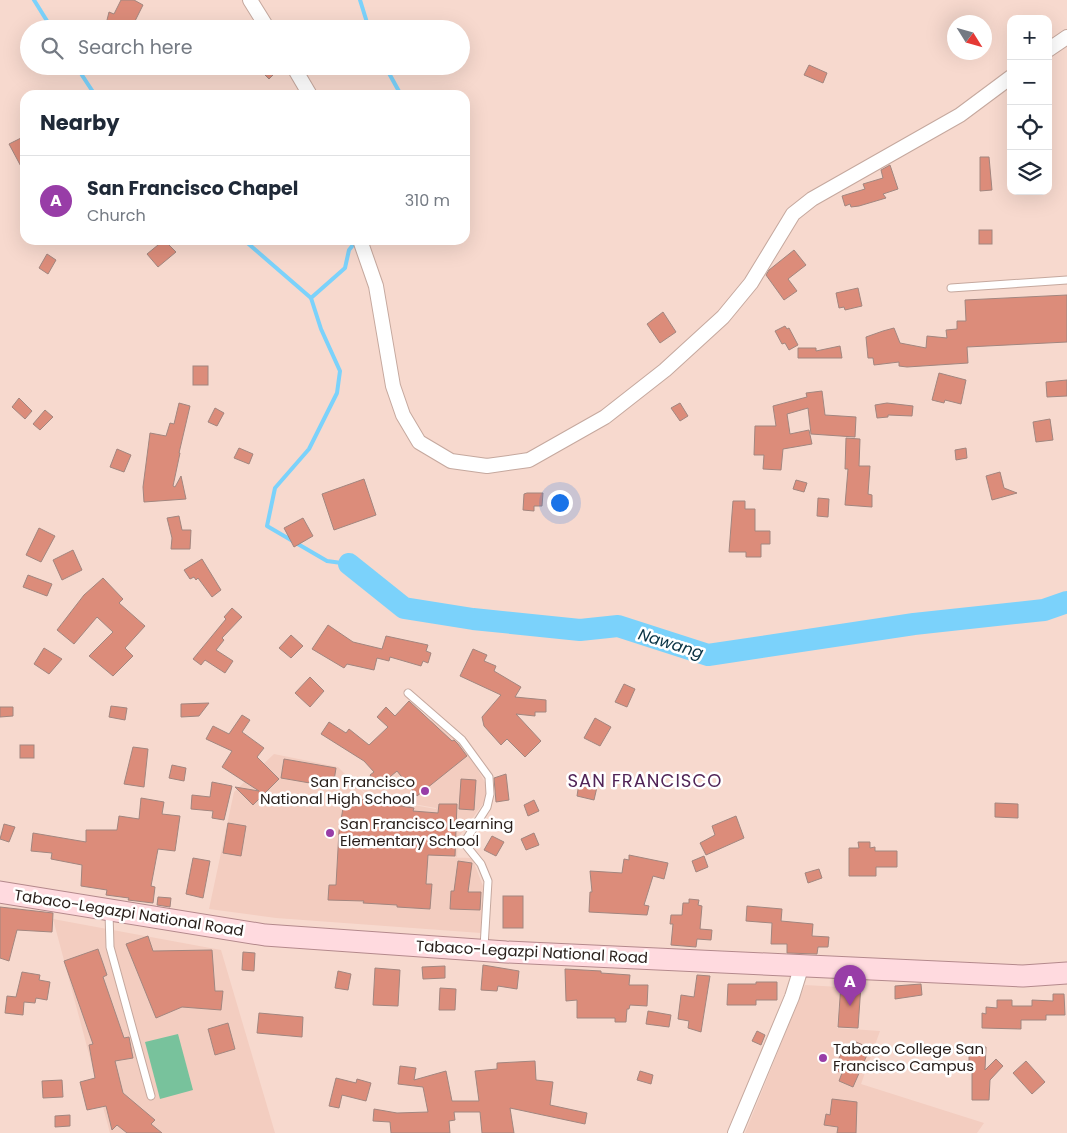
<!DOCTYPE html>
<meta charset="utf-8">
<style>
:root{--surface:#fff;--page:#f2f2f3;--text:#1f2937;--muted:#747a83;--line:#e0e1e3;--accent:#983da7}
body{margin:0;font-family:Poppins,sans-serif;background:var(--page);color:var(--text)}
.controls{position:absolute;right:15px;top:15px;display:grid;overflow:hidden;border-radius:10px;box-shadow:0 5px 20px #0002}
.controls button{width:45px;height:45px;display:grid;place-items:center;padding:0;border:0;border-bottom:1px solid var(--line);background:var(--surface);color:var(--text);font:25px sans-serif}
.compass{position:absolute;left:947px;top:15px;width:45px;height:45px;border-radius:50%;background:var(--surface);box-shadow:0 5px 20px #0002;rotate:127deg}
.you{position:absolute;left:559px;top:502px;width:18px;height:18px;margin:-12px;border:4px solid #fff;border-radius:50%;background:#1a73e8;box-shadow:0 0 0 8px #1a73e833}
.badge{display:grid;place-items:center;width:32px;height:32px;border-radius:50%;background:var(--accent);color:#fff;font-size:16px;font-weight:700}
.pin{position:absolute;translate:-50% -41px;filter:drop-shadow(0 1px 2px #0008)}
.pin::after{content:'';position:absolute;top:26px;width:18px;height:15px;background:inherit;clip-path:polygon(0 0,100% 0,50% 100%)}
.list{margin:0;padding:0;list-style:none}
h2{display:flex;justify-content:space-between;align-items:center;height:65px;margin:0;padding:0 20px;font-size:21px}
h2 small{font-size:16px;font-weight:400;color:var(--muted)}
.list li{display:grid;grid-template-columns:32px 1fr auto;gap:15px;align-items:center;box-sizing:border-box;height:90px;padding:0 20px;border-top:1px solid var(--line)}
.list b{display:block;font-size:19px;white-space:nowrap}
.list p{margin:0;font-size:16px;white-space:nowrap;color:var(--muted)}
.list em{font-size:16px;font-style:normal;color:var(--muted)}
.icon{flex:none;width:28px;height:28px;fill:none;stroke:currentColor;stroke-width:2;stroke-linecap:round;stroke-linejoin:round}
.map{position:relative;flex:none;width:1067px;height:1133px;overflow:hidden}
.search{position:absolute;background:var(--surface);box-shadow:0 5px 20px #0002;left:20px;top:20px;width:450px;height:55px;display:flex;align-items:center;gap:12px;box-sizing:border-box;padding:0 18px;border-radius:28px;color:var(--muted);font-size:19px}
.panel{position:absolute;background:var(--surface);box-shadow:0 5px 20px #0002;left:20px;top:90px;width:450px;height:155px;border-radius:15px}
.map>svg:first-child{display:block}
.built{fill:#f3cdc0}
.green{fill:#78c29c}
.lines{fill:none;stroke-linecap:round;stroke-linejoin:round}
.stream{stroke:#7bd2fb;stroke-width:4}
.river{stroke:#7bd2fb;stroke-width:22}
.building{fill:#dc8c7a;stroke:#a2867f}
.service-casing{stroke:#c5a89e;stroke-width:9}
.minor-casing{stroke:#c5a89e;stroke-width:16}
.primary-casing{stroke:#b4898c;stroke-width:23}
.service{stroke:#fff;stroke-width:7}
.minor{stroke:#fff;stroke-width:14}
.primary{stroke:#ffdadf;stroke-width:21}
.poi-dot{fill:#983da7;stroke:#fff;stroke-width:2}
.labels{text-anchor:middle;stroke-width:5;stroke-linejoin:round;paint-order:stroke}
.poi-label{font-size:15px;fill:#2a201c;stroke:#fff;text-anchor:start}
.street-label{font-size:15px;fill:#2a201c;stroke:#fff}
.water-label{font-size:16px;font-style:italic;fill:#093243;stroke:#fff}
.quarter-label{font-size:18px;letter-spacing:1px;fill:#512558;stroke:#fff}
</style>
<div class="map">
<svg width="1067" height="1133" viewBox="0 0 1067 1133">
<rect width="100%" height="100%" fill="#f7d9ce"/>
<!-- built -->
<g class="built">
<polygon points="433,719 456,739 473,761 487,786 485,801 458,838 457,857 435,857 472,858 483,886 481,933 276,918 209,909 234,792 274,754 338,767 368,797 436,809 436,852 436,808 368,796 358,785"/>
<polygon points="53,919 221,950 275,1133 110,1133"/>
<polygon points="805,985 840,987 837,1028 880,1031 861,1084 984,1123 977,1133 745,1133"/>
</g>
<!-- green -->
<polygon class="green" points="178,1034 193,1090 160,1099 145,1042"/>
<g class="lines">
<!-- stream -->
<g class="stream">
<polyline points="34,0 52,29"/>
<polyline points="360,0 369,29"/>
<polyline points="76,66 95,95"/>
<polyline points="385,66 401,95"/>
<polyline points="244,240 311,298"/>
<polyline points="349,564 327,561 267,526 275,488 309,449 337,393 340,371 321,329 311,298 345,268 349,250 357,240"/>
</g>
<!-- river -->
<polyline class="river" points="349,564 404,608 473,619 580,630 618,626 708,655 914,624 1044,610 1067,602"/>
</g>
<!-- building -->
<g class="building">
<polygon points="121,0 134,0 143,5 131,29 121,29 106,24 109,12 114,14"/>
<polygon points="809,65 827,73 823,83 804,75"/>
<polygon points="266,66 282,66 269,79 261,71"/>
<polygon points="25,136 25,174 9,144"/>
<polygon points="980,157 989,157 992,190 980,191"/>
<polygon points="890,165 898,189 883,194 886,198 859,206 851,207 850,204 845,206 842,196 865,189 863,184 883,178 881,170"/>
<rect x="979" y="230" width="13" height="14"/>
<polygon points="164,240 176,252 158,267 147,254"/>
<polygon points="794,250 806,265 788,279 797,291 784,300 766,275 769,270"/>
<polygon points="47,254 56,260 48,274 39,268"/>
<polygon points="858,288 862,306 845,310 844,307 839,308 836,293"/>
<polygon points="1067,295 1067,342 967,347 968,363 907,367 899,366 899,362 874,365 873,358 868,358 866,337 883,331 894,328 900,343 926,348 927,336 947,338 946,330 957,329 957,321 966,321 965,300"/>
<polygon points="663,312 676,332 660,343 647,324"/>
<polygon points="785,326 787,329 789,328 798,345 789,350 785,343 782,344 775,331"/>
<polygon points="840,346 842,358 798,358 798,348 816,348 816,351"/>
<rect x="193" y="366" width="15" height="19"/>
<polygon points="939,373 966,380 961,404 945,400 944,403 932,400"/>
<polygon points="1067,380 1067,396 1047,397 1046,382"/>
<polygon points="822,391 825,415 856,417 855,437 811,434 808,408 787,414 790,434 809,430 812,444 783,449 781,470 763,469 764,455 754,455 755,426 776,426 773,406 807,397 806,393"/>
<polygon points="19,398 32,411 25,419 12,407"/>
<polygon points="179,403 190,406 179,453 180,453 173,486 175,487 181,476 186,499 144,502 143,487 150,433 166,436 170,423 174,424"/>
<polygon points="680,403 688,416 680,421 671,408"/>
<polygon points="887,403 913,406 912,416 888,415 888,417 877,418 875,405"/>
<polygon points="215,408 224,413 217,426 208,422"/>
<polygon points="45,410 53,417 40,430 33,424"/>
<polygon points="1050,419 1053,440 1036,442 1033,422"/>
<polygon points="846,438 860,439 859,466 870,466 868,494 872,495 872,507 845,505 848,469 845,469"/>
<polygon points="239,448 253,454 249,464 234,458"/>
<polygon points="966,448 967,458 956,460 955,450"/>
<polygon points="117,449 131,455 124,472 110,467"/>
<polygon points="1000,472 1004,488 1017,493 992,500 986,476"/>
<polygon points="364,479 376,515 334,530 322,494"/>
<polygon points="796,480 807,483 804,492 793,489"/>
<polygon points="527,493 543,493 542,506 534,506 534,511 523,510 524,494"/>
<polygon points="818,498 829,499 828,517 817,516"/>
<polygon points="733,501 745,501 745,509 755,509 755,531 770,531 770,544 761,544 761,557 746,557 746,552 729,552"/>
<polygon points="179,516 182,530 191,530 190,549 171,549 172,538 167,518"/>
<polygon points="303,518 313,536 294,547 284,528"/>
<polygon points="39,528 55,536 41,562 26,555"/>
<polygon points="73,550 82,570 62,580 53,560"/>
<polygon points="202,559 221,590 212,597 198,578 196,580 194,577 190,579 184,570"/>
<polygon points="28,575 52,584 47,596 23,587"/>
<polygon points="103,578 123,599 119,603 145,626 125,648 133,656 113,676 89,656 113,632 97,617 74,644 57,630 84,595"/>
<polygon points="232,608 242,617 222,638 224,640 216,650 233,661 225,673 205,660 201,665 193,659 226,619 224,617"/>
<polygon points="328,625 353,642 382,649 386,636 428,645 426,651 431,653 428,663 423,661 421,666 390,657 389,661 377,658 374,670 347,664 344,668 312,649"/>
<polygon points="291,635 303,646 291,658 279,648"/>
<polygon points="44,648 62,659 49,674 34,664"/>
<polygon points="473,649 487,655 484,661 496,666 494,671 521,687 515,697 546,700 546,712 535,712 535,716 516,714 541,741 525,757 507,739 501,745 484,726 482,717 501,695 460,676"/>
<polygon points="310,677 324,691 310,707 295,693"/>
<polygon points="624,684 635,689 627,707 615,702"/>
<polygon points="409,701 452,741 454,740 458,744 467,756 417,796 397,771 379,786 370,775 374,772 364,761 321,734 329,722 346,733 349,729 369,745 388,727 377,717 386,707 395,716"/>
<polygon points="209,703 199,716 181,717 181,704"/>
<polygon points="111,706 127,708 125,720 109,717"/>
<polygon points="0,707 13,707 13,716 0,717"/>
<polygon points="242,715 250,720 242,732 264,748 257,757 279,779 253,805 235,787 259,791 222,767 232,751 206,739 213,726 229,734"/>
<polygon points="595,718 611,727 600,746 584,738"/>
<rect x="20" y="745" width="14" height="13"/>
<polygon points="133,747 148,749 144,787 124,784"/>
<polygon points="284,759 336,768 333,787 281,778"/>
<polygon points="172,765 186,768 184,781 169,778"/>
<polygon points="506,774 509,800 496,802 494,778"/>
<polygon points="461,779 476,780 474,810 459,809"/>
<polygon points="212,782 232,786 224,820 212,818 213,811 191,809 192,795 210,797"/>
<polygon points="579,783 597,787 594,800 577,796"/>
<polygon points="345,797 414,808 413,811 438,813 439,804 457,804 455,856 428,855 426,884 432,884 430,909 397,907 397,905 363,903 364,901 328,900 329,885 336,885 339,831"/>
<polygon points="141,798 164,802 162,814 180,816 175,851 158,849 151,886 155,887 153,903 128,900 129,898 106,895 107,890 81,886 82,865 51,859 52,853 31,851 33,833 86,842 86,830 117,830 119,816 139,819"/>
<polygon points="534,800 539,811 528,816 524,805"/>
<polygon points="995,803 1018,804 1018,818 995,817"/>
<polygon points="736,816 744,838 706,855 700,843 715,835 712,826"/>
<polygon points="228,823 246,826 241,856 223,853"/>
<polygon points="4,824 15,827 9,842 0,839"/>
<polygon points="534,833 539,845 526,850 521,839"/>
<polygon points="492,836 504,842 496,856 484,850"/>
<polygon points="858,842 870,842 870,848 875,847 875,851 897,851 897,867 876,867 876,876 849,876 849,848 859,848"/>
<polygon points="629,855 668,863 664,879 653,876 644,905 649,906 647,915 589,912 590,892 592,892 590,871 622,873 624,859 629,860"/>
<polygon points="704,856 708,867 696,872 692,861"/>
<polygon points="193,858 210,861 203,898 186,894"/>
<polygon points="458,861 472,863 468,892 481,892 480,910 450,909 451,891 454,891"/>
<polygon points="819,869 822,878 808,883 805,873"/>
<rect x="503" y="896" width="20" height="32"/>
<polygon points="158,897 171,898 170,907 157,905"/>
<polygon points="689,899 699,900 698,905 702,906 700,929 712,930 711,940 697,939 696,947 671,945 673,924 670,924 671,915 682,915 683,903 689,903"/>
<polygon points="747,906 782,909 781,921 813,924 812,936 829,937 828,947 818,947 817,954 787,953 787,944 771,944 772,923 746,921"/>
<polygon points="0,907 53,913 52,932 17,930 9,961 0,958"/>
<polygon points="148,936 153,951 212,950 215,991 223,991 221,1010 182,1007 156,1018 126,944"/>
<polygon points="98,949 107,975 103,977 124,1038 129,1037 133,1058 115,1061 123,1093 155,1120 151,1124 162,1133 127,1133 117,1125 112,1130 106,1106 87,1110 80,1082 95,1078 89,1045 93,1044 64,961"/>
<polygon points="243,952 255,953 254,971 242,970"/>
<polygon points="483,965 519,971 517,989 498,986 497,991 481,990"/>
<polygon points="445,966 445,978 423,979 422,967"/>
<polygon points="375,968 400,970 398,1006 373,1005"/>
<polygon points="565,969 601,971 601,973 630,975 629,985 648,985 647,1006 630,1005 629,1009 627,1009 626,1022 615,1022 615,1018 577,1018 577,1000 566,1001"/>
<polygon points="338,971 351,974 348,990 335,988"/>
<polygon points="22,972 40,975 39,980 50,982 47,1000 36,998 35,1003 24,1002 23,1015 5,1013 7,996 16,997"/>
<polygon points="697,975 710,976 701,1032 688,1028 689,1021 678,1019 681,995 694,997"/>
<polygon points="756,982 777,982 777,1000 756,1000 756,1005 727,1005 728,984 756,984"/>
<polygon points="841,983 861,985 858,1028 838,1027"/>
<polygon points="921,984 922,995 895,999 895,986"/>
<polygon points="440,988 456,989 455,1010 439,1010"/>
<polygon points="1053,994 1064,994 1065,1015 1046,1015 1046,1020 1021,1020 1021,1029 982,1028 982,1013 986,1014 986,1007 997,1008 997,1000 1012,1000 1012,1006 1032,1006 1032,1000 1053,1001"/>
<polygon points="648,1011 671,1015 669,1027 646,1024"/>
<polygon points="259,1013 303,1017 302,1037 257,1033"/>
<polygon points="228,1023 235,1049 215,1055 208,1029"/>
<polygon points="757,1031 765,1035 761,1045 752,1041"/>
<polygon points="856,1042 870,1048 853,1087 839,1081 842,1073 834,1070 843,1049 851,1053"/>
<polygon points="969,1047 986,1047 985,1070 996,1059 1003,1066 990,1080 989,1100 972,1100 972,1071 969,1071"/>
<polygon points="535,1061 536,1080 553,1082 550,1105 587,1113 585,1124 510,1108 514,1133 482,1133 480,1112 454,1112 455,1120 449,1121 450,1133 391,1133 390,1122 373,1121 374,1109 397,1113 428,1112 423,1087 398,1084 400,1066 416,1068 414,1080 446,1071 452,1101 479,1101 475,1071 497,1069 497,1063"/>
<polygon points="1026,1061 1045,1082 1032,1094 1013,1073"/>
<polygon points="640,1071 653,1075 651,1084 637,1080"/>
<polygon points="336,1078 356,1083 357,1079 371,1083 366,1101 342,1095 339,1108 329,1106"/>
<polygon points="62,1080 63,1097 43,1098 42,1081"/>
<polygon points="832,1099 857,1102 856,1133 837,1133 838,1127 824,1125 826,1114 830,1115"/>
<polygon points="70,1115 70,1126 55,1127 55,1116"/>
</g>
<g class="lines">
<!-- service casing -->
<g class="service-casing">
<g id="service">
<polyline points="951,288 1067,280"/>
<polyline points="408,693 462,740 489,777 490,794 487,807 464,843 481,864 488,881 484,947"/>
<polyline points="109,913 110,947 151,1096"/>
</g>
</g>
<!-- minor casing -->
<g class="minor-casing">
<g id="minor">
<polyline points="250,0 268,29"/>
<polyline points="1048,50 1067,37"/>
<polyline points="293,66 310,95"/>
<polyline points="360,240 376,286 393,386 403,415 419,442 451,461 487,466 529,460 605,417 665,370 723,317 751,283 793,214 812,199 960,115 1011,77"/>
<polyline points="735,1133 792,997 802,965"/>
</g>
</g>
<!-- primary casing -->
<g class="primary-casing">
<polyline id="primary" points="0,892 265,935 506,952 1023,976 1067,973"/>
</g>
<!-- service -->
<use href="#service" class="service"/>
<!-- minor -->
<use href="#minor" class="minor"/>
<!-- primary -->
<use href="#primary" class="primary"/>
</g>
<!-- markers -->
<g class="poi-dot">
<circle cx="425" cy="791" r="5"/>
<circle cx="330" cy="833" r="5"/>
<circle cx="823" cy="1058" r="5"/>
</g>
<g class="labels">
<!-- poi labels -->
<g class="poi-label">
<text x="415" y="787" text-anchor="end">San Francisco<tspan x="415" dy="17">National High School</tspan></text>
<text x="340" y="829">San Francisco Learning<tspan x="340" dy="17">Elementary School</tspan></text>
<text x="833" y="1054">Tabaco College San<tspan x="833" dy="17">Francisco Campus</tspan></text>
</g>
<!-- street labels -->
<g class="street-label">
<text transform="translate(129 913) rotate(9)" y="5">Tabaco-Legazpi National Road</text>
<text transform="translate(532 952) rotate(3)" y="5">Tabaco-Legazpi National Road</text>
</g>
<!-- water labels -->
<g class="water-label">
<text transform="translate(671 643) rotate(17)" y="6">Nawang</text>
</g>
<!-- quarter labels -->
<g class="quarter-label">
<text x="645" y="787">SAN FRANCISCO</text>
</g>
</g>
</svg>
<div class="controls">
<button>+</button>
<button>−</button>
<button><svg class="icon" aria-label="locate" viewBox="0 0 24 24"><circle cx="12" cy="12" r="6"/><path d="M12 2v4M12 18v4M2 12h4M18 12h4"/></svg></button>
<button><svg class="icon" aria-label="layers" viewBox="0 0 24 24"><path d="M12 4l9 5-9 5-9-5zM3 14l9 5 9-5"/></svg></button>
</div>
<svg class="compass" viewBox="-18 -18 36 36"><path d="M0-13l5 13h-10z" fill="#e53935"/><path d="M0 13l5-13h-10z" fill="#747a83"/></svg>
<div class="you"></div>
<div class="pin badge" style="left:850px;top:1006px">A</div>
<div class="search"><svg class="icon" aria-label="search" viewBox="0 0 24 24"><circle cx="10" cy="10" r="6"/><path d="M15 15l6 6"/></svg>Search here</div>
<section class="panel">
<h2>Nearby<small></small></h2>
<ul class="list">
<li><span class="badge">A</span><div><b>San Francisco Chapel</b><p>Church</p></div><em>310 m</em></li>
</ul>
</section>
</div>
